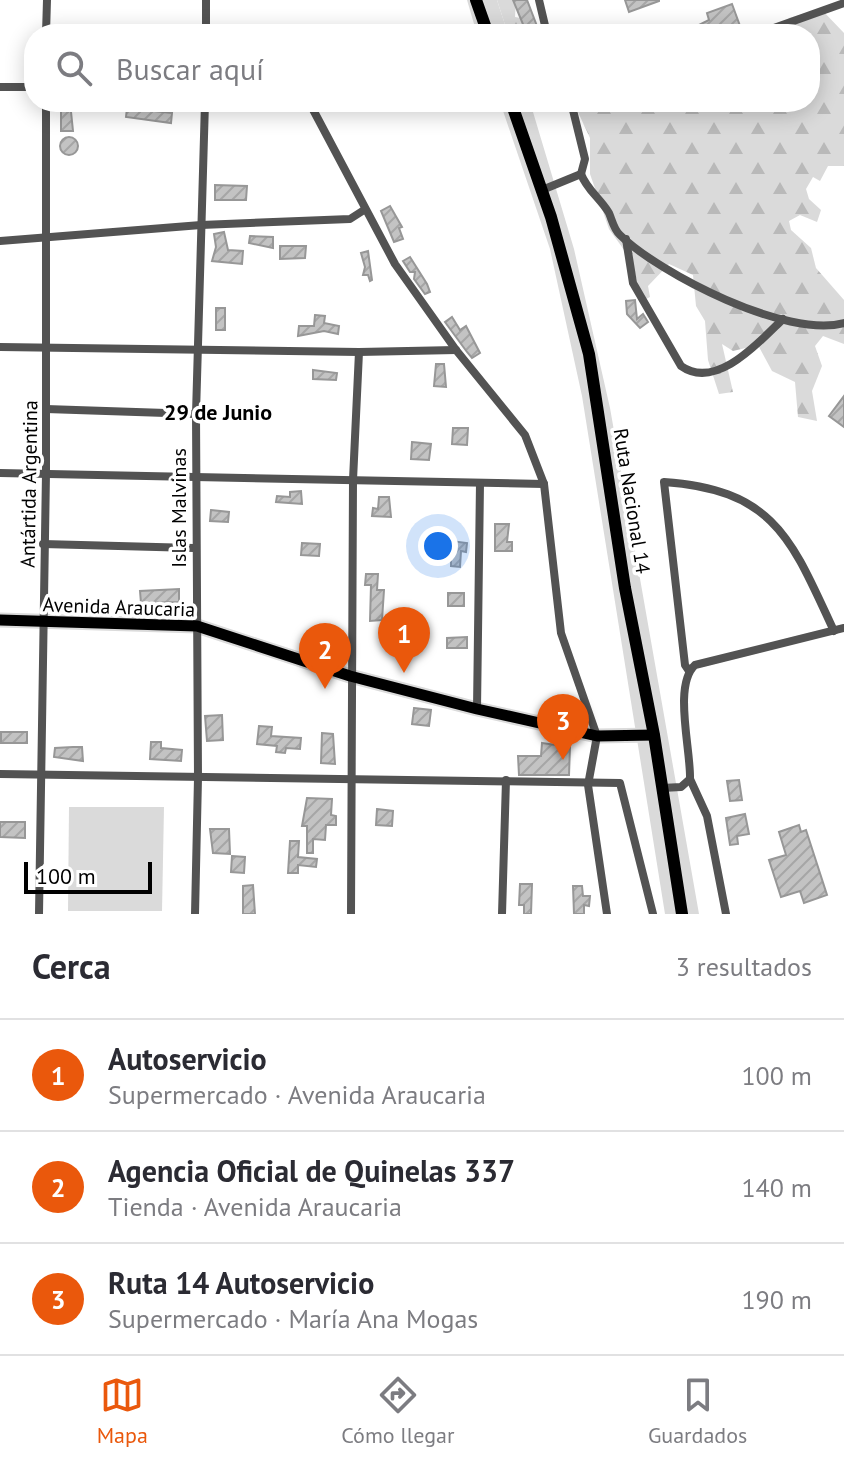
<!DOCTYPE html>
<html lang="es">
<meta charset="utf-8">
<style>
:root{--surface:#fff;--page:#f2f2f3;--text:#2b2b33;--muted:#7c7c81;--line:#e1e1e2;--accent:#ea580c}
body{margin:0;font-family:"PT Sans",sans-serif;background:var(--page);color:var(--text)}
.scale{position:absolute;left:24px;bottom:20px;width:128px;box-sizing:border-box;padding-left:8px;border:4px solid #000;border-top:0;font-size:22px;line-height:28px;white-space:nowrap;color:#000;-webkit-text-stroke:6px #fff;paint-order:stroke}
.you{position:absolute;left:438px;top:546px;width:28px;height:28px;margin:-20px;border:6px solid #fff;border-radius:50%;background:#1a73e8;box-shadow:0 0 0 12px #1a73e833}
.badge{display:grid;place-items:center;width:52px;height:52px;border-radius:50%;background:var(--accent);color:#fff;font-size:26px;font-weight:700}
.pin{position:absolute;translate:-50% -66px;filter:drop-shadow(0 2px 4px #0008)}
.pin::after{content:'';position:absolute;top:42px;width:28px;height:24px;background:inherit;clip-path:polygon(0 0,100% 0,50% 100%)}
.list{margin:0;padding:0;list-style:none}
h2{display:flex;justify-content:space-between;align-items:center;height:104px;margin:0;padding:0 32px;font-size:34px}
h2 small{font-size:26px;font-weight:400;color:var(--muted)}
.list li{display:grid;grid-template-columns:52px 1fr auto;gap:24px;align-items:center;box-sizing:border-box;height:112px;padding:0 32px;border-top:2px solid var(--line)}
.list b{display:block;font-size:30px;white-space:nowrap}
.list p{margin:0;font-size:26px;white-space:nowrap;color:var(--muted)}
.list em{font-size:26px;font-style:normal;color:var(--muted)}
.icon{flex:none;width:44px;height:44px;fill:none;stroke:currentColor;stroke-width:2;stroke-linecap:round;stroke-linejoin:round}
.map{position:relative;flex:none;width:844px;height:914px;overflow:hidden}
.search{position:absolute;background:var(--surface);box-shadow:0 4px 20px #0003;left:24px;right:24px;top:24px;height:88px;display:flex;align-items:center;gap:20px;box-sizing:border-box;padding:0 28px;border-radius:32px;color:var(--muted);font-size:30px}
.sheet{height:440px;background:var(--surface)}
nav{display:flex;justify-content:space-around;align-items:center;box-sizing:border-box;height:112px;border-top:2px solid var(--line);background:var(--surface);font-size:22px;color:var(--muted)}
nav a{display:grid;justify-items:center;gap:4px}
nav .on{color:var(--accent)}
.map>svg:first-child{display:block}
.green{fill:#dadada}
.forest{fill:url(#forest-firs)}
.building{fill:url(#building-hatch);stroke:#979797;stroke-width:2}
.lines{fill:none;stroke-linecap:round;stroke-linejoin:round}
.major-casing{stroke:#dbdbdb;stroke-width:15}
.highway-casing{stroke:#dbdbdb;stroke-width:16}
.minor{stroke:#535353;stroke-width:8}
.major{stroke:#000;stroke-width:11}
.highway{stroke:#000;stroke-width:12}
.labels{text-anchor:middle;stroke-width:7;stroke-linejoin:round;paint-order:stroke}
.street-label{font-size:20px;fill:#000;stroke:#fff}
.neighbourhood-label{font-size:22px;font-weight:bold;fill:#000;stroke:#fff}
</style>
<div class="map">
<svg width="844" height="914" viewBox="0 0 844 914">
<defs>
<pattern id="forest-firs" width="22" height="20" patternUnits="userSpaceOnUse" patternTransform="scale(2)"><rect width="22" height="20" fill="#dadada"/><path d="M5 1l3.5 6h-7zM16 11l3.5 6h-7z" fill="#b9b9b9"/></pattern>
<pattern id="building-hatch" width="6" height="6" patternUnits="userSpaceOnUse" patternTransform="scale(2)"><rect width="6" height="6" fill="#c3c3c3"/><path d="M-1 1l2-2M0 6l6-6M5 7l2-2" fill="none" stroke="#a6a6a6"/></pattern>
</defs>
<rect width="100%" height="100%" fill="#fff"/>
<!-- green -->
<g class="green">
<polygon points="467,0 497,0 508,34 477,34"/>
<polygon points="500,102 530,102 574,249 610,408 699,914 665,914 582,396 550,249"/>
<polygon points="69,807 164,807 162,911 68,911"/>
</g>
<!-- forest -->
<g class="forest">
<polygon points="497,0 516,0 515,17 526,19 522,34 508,34"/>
<polygon points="821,9 844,33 844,166 828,166 820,181 813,177 806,189 809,199 821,210 817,222 800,215 789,221 791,230 811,248 816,268 844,300 844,344 823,336 815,346 822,366 812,391 817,421 798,417 795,382 772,371 758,345 733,351 722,344 733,392 719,394 708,360 705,321 696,306 693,275 669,264 648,286 650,297 642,301 632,261 609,229 590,174 590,138 577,110 580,102 687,102 689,106 692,102 810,102 810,34 778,34 789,18"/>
</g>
<!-- building -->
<g class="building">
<polygon points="513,0 527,0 540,34 527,34"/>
<polygon points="625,0 659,0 659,1 629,12"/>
<polygon points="732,4 740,26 719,34 714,34 712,29 696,34 693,28 709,20 707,13"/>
<polygon points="70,102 73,131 61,131 61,103"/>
<polygon points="127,108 172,113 171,123 126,117"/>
<circle cx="69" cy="146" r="9"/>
<polygon points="215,185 247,186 246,200 215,200"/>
<polygon points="390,206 402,227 399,228 403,239 394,242 381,211"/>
<polygon points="224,232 228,250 243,251 242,264 212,261 216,247 214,234"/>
<polygon points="250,236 273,237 273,248 249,243"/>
<polygon points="280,246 306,246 305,258 280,259"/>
<polygon points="368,251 372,280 370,281 368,275 363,275 365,267 361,253"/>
<polygon points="410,257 427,284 430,292 425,294 414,279 415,272 410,272 403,261"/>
<polygon points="635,300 637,319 643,314 648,322 640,328 627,314 626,301"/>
<rect x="216" y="308" width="9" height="22"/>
<polygon points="315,315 325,316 324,323 339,326 338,334 324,331 298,336 299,326 314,326"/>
<polygon points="452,317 460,330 466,326 480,353 472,358 467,352 445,322"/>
<polygon points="436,364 444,364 446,387 434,386"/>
<polygon points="313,370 337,373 336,380 313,379"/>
<polygon points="844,396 844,427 829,416"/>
<polygon points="453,428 468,428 467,445 452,444"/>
<polygon points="412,442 431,444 429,460 411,459"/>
<polygon points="301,491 302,504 276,502 277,496 290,497 290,492"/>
<polygon points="379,497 389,497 391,517 372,516 373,508 378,509"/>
<polygon points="211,510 229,512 228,522 210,521"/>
<polygon points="495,524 509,524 507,542 512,542 512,551 495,551"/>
<polygon points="451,541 467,543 466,552 461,551 460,567 451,566"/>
<polygon points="302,543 320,544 319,556 301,555"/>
<polygon points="366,574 378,574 377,590 384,590 382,620 370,621 371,585 365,585"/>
<polygon points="179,589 179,602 141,603 140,591"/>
<rect x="448" y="593" width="16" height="13"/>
<polygon points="467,637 467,648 447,648 447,638"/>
<polygon points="414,708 431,710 429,726 412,724"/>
<polygon points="222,715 223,740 207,741 205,716"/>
<polygon points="259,726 272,727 271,736 301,738 300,749 286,748 285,753 276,752 277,746 257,744"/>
<rect x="1" y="732" width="26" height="11"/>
<polygon points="322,733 333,734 335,764 321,763"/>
<polygon points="151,742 161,742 161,748 182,750 181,761 150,759"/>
<polygon points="542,743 570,747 569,775 519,775 518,756 541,756"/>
<polygon points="73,747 82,747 83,761 54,757 55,748"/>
<polygon points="739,780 742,800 730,801 727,781"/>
<polygon points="307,798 332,799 331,815 336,816 336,825 326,825 325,840 313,839 313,853 307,853 307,826 302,826"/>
<polygon points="377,809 393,811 392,826 376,825"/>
<polygon points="745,814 749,834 737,836 738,844 730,845 726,818"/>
<polygon points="0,822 25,822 25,838 0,837"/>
<polygon points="799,825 801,832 806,830 827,895 804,903 800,891 781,897 769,860 786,855 779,832"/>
<polygon points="210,829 229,829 230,854 213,853"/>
<polygon points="290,841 299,841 298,857 317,859 316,867 298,865 298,873 288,873"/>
<polygon points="232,856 245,857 244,873 231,872"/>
<polygon points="520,884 532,884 531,914 524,914 524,905 519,905"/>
<polygon points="253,885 255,914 243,914 243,886"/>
<polygon points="573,886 582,886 583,896 590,896 589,906 584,905 584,914 574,914"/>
</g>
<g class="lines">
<!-- major casing -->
<g class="major-casing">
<polyline id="major" points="0,620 197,626 350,676 477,709 597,736 654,735"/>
</g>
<!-- highway casing -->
<g class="highway-casing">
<g id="highway">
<polyline points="476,0 488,34"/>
<polyline points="511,102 551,217 589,354 625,588 654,735 682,914"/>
</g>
</g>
<!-- minor -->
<g class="minor">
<polyline points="539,0 547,34"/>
<polyline points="46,34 47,0"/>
<polyline points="206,34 206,0"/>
<polyline points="757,34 844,3"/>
<polyline points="0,87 34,87"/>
<polyline points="309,102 395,264 456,350 525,435 544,484 561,633 597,736 588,785 607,914"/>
<polyline points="571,102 585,159 581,174"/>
<path d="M 542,190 L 581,174 C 587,190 600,198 609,213 C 612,220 614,230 620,235 C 660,274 787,339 844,323"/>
<path d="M 626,239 L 633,283 L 681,366 C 716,391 759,342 783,319"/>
<polyline points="0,241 201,225 350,219 364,210"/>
<polyline points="0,347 359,352 456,350"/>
<polyline points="46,409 196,414"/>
<polyline points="0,473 544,484"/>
<polyline points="43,544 194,548"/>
<path d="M 689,671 L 685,665 L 664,482 C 776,490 792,541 834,631"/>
<polyline points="477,709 480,483"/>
<polyline points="0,774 620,783 653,914"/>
<polyline points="690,779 707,816 726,914"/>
<path d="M 662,788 L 681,787 L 690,779 C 691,750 673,685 695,665 L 844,628"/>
<polyline points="39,914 46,473 46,102"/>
<polyline points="195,914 198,778 196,414 205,102"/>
<polyline points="351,914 353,480 359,352"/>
<polyline points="502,914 506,780"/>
</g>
<!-- major -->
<use href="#major" class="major"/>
<!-- highway -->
<use href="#highway" class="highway"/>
</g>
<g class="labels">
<!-- street labels -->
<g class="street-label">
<text transform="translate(29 484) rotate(-89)" y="7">Antártida Argentina</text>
<text transform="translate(632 501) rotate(81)" y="7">Ruta Nacional 14</text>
<text transform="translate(179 508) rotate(-90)" y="7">Islas Malvinas</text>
<text transform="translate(119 607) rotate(2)" y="7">Avenida Araucaria</text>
</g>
<!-- neighbourhood labels -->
<g class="neighbourhood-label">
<text x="218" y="420">29 de Junio</text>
</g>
</g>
</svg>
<div class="scale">100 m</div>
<div class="you"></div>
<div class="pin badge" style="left:404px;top:673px">1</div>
<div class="pin badge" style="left:325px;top:689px">2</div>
<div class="pin badge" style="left:563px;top:760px">3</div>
<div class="search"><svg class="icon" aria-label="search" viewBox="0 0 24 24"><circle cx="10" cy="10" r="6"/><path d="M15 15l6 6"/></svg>Buscar aquí</div>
</div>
<section class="sheet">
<h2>Cerca<small>3 resultados</small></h2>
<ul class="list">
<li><span class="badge">1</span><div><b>Autoservicio</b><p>Supermercado · Avenida Araucaria</p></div><em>100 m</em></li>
<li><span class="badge">2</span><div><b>Agencia Oficial de Quinelas 337</b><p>Tienda · Avenida Araucaria</p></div><em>140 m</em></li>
<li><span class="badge">3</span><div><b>Ruta 14 Autoservicio</b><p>Supermercado · María Ana Mogas</p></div><em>190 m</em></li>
</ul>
</section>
<nav>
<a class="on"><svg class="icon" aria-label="map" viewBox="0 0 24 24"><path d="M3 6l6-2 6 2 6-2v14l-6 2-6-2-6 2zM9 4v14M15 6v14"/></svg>Mapa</a>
<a><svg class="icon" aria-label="directions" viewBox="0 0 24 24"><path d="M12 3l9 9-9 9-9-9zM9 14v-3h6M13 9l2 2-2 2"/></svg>Cómo llegar</a>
<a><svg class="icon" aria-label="saved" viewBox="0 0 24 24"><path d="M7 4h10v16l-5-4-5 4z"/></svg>Guardados</a>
</nav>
